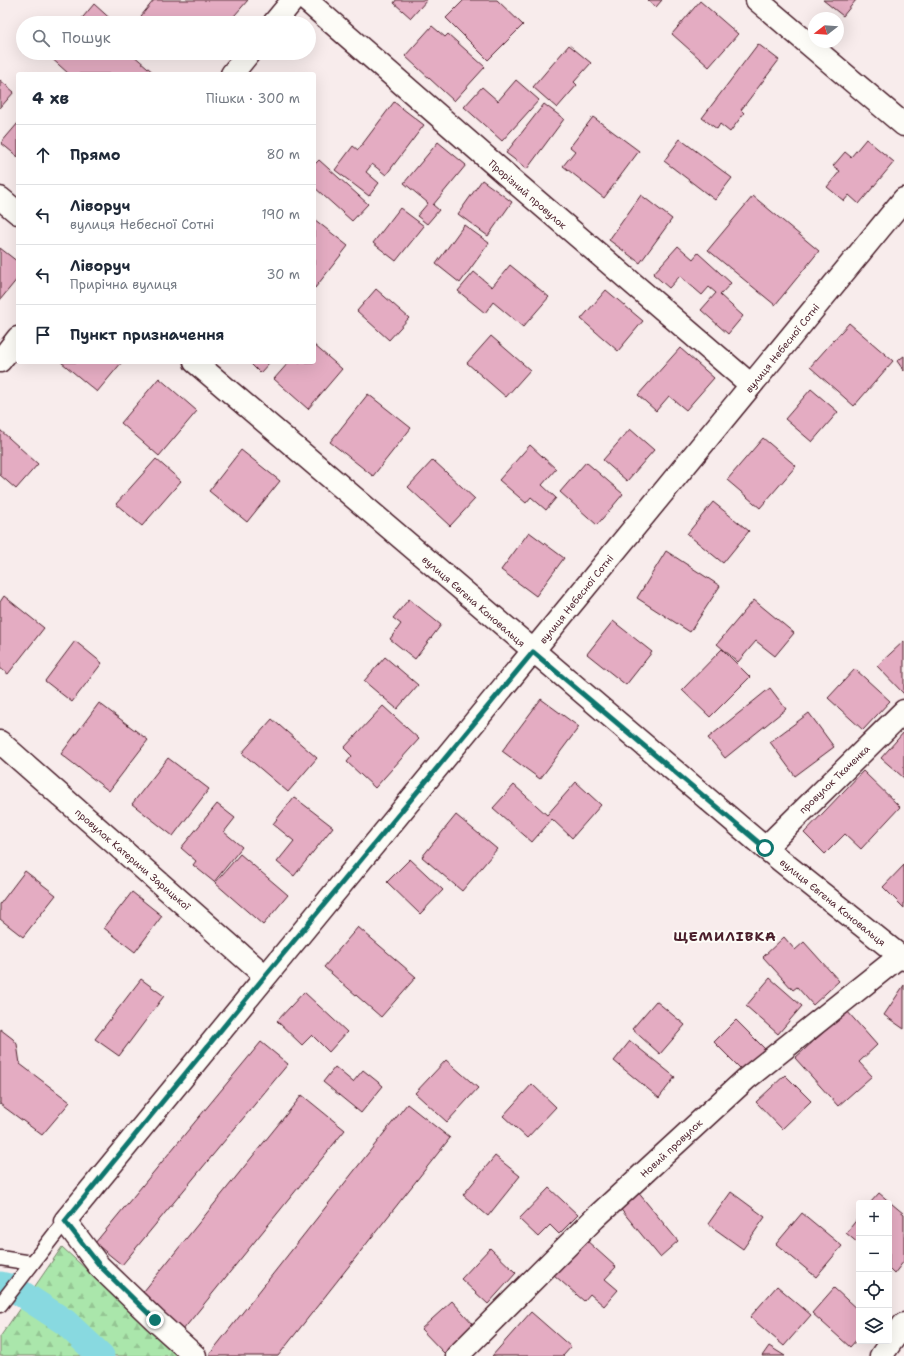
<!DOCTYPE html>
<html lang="uk">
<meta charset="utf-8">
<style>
:root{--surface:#fff;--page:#f2f2f3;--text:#1f2937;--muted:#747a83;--line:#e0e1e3}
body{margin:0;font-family:"Shantell Sans",sans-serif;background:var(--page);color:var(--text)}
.controls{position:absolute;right:12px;bottom:12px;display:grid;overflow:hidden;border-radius:4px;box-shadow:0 4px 16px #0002}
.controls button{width:36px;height:36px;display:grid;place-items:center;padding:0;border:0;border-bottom:1px solid var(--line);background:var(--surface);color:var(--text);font:20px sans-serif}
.compass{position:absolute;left:808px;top:12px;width:36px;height:36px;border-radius:50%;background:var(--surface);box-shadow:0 4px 16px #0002;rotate:253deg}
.stop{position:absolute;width:12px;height:12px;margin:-9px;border:3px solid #0f766e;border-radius:50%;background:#fff}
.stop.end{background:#0f766e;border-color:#fff;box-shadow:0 1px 4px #0008}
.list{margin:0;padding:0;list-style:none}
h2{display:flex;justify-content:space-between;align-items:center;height:52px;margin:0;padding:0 16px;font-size:17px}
h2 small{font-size:13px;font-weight:400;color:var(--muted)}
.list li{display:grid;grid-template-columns:26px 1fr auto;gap:12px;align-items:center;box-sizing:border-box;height:60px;padding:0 16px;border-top:1px solid var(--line)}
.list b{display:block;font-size:15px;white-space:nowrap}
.list p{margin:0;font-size:13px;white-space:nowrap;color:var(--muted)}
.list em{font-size:13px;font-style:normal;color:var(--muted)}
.icon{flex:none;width:22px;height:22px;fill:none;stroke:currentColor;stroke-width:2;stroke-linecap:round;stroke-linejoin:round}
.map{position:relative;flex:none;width:904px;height:1356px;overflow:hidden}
.search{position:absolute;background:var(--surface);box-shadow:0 4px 16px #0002;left:16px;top:16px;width:300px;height:44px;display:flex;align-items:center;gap:10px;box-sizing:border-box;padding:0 14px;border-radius:22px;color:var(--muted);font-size:15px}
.panel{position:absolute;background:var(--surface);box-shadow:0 4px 16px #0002;left:16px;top:72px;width:300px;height:292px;border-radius:4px}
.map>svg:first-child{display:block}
.forest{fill:url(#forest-firs);stroke:#7a826b}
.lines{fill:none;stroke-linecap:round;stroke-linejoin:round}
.canal{stroke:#88d9e0;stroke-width:27}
.building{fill:#e4acc2;stroke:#4a1f2b}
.service-casing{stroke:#4a1f2b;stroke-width:17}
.minor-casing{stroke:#4a1f2b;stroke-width:25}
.service{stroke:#fdfcf7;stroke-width:14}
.minor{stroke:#fdfcf7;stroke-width:22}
.route{stroke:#0f766e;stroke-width:5}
.labels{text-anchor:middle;stroke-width:4;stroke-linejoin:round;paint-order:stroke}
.street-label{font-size:10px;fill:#4a1f2b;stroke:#fdfcf7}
.district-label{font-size:14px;font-weight:bold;letter-spacing:1px;fill:#4a1f2b;stroke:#fdfcf7}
</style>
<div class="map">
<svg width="904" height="1356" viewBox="0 0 904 1356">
<defs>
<pattern id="forest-firs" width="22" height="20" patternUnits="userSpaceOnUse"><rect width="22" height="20" fill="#aae6ab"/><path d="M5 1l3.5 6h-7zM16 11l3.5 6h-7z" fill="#94c593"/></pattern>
</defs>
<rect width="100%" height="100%" fill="#f8ecec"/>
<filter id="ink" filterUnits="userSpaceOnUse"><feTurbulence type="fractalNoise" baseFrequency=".025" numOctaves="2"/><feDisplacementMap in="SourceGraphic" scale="8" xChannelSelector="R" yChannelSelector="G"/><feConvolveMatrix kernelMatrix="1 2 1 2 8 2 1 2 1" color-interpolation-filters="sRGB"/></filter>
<g filter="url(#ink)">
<!-- forest -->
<polygon class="forest" points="62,1247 180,1356 0,1356 0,1337"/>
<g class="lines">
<!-- canal -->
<polyline class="canal" points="0,1285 13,1288 65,1322 101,1356"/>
</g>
<!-- building -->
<g class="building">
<polygon points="154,0 248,0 228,23 149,23 141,16"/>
<polygon points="396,0 427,0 411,18 394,3"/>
<polygon points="464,0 497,0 523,25 488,60 446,18"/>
<polygon points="648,0 662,0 656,7"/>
<polygon points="823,0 856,0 843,16"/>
<polygon points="700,1 738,34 709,67 672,34"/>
<polygon points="94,4 115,23 78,23"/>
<polygon points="432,26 445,37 448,34 485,67 454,101 405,56"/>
<polygon points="758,44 779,60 741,110 744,113 730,132 720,124 717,129 702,118"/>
<polygon points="569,45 591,63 574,82 577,85 557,108 533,87"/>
<polygon points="51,53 133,53 132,54 155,74 69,74 49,56"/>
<polygon points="0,80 14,92 0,108"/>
<polygon points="516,80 539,100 502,141 464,107 482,87 498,101"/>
<polygon points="394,102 424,125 386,175 372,164 366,172 379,183 369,196 335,170 353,146 358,150"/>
<polygon points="544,104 564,119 527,169 506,153"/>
<polygon points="593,117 639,151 604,198 563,166 575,151 570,147"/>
<polygon points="18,123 18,157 1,143"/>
<polygon points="680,139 732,178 715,200 664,161"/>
<polygon points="866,139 894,162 859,204 849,195 844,201 827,187 840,171 833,166 845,152 851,157"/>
<polygon points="438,142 466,165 433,205 439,210 427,224 417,216 428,203 404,183"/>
<polygon points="319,160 368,204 352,221 314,187 314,165"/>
<polygon points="482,180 512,202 488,236 458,214"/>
<polygon points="641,195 672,219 640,263 609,240"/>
<polygon points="753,196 819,251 775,305 708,250"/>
<polygon points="400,208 424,226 396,261 373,243"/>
<polygon points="314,219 348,246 315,288 314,287"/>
<polygon points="464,225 489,243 460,283 436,264"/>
<polygon points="678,246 693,259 698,253 731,283 720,295 743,316 728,334 701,310 716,293 709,287 702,295 680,276 669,288 653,274"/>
<polygon points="0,248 18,262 18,278 0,300"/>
<polygon points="510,265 549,297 523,327 493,302 485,313 458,291 474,272 492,287"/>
<polygon points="376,289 409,318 389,340 357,311"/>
<polygon points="606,290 643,321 618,351 581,319"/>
<polygon points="849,323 893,361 854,406 810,367"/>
<polygon points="491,336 530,370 506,397 467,363"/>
<polygon points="314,345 342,369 308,409 274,379 289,362 314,362"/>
<polygon points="680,348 714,378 686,410 669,396 656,411 638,395"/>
<polygon points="904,356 904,371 897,361"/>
<polygon points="61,362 122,362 97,392"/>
<polygon points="249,362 270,362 260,373"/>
<polygon points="159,378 197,411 159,456 121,423"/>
<polygon points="811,389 838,412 812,442 785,419"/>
<polygon points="368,394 411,428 373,476 330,442"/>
<polygon points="630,429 654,450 627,481 603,460"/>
<polygon points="0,430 38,464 16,489 0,475"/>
<polygon points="763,438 796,466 760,508 727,480"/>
<polygon points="530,445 556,469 542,485 556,498 546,510 531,497 526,503 499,480"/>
<polygon points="241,450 280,481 247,522 209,491"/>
<polygon points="156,459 181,481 142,526 116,504"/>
<polygon points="433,460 475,499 450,526 408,487"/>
<polygon points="586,462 623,494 597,525 560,492"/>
<polygon points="713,502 749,531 723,563 687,534"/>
<polygon points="529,532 564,558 536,596 501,570"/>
<polygon points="666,551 720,586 690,632 637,598"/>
<polygon points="4,596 44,628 8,674 0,668 0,602"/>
<polygon points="409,599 441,625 415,659 390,639 401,624 393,618"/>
<polygon points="754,600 794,633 775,656 756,641 738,662 717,644"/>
<polygon points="613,621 652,652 626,685 587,654"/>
<polygon points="75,641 102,663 72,702 45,681"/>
<polygon points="904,641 904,694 877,666"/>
<polygon points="722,649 750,677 710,717 682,690"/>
<polygon points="385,657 418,685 397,709 364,681"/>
<polygon points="855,669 890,701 863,730 828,698"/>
<polygon points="770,688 786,709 725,758 708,738"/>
<polygon points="541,699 579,727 540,779 502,751"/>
<polygon points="99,703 148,740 109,791 61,754"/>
<polygon points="383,706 419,739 375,788 347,762 352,756 344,748"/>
<polygon points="809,713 834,747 795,776 770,742"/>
<polygon points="272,719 317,758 288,792 242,753"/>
<polygon points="904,732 904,778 881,758"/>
<polygon points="168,758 209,789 173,836 132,804"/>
<polygon points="863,771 900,807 861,849 845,834 825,854 804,833"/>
<polygon points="576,782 601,805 572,838 552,819 532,842 493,808 514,785 547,815"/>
<polygon points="294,797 333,827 294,876 277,862 294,841 273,824"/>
<polygon points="217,804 235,818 224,832 242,847 214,882 193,865 196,861 181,848"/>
<polygon points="456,815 497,849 462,891 422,857"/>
<polygon points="240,854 288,895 263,925 215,883"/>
<polygon points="410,859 443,890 420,914 387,882"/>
<polygon points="904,865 904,908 883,887"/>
<polygon points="25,871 56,895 23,937 0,919 0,904"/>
<polygon points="132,892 162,916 135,952 104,928"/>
<polygon points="358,927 416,977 381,1017 324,967"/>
<polygon points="784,937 795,950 804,942 839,981 813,1005 797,987 793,990 763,957"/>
<polygon points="770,978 802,1006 778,1034 746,1006"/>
<polygon points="141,979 164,996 119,1056 95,1039"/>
<polygon points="904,985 904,1029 884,1015"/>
<polygon points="304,992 347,1032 329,1052 312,1035 302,1045 277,1021"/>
<polygon points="656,1001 685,1025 660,1054 632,1029"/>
<polygon points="847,1011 877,1045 859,1062 872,1076 838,1106 795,1058"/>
<polygon points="736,1020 766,1050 744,1072 714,1042"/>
<polygon points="0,1029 13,1039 17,1044 20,1064 70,1102 42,1135 0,1104"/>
<polygon points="630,1041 675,1077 659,1098 614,1061"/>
<polygon points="261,1042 288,1064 122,1265 95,1243"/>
<polygon points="446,1060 478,1088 447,1122 415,1093"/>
<polygon points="335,1067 353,1082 363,1070 383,1086 361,1113 323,1082"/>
<polygon points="785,1075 811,1101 782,1129 756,1102"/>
<polygon points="532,1084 556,1107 527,1138 503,1116"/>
<polygon points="302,1095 345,1130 183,1330 140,1296"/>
<polygon points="407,1104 450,1138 278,1356 211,1356 209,1355"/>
<polygon points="495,1156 520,1176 488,1216 463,1195"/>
<polygon points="549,1188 578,1215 559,1234 550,1225 538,1237 519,1219"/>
<polygon points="637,1191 678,1241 660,1257 618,1206"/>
<polygon points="731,1192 765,1217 743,1249 708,1224"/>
<polygon points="879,1193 904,1214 904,1261 894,1274 889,1269 889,1203 870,1203"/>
<polygon points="802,1213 842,1246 816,1277 776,1244"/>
<polygon points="859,1217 859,1244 846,1233"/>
<polygon points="586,1240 616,1267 605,1279 618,1290 604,1306 590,1294 584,1301 554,1275"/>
<polygon points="490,1248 516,1273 488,1304 461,1279"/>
<polygon points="777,1286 811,1315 784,1346 750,1317"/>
<polygon points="834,1288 859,1311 859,1337 850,1347 812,1313"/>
<polygon points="452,1301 474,1325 444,1353 421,1329"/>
<polygon points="531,1312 571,1347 563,1356 492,1356"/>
<polygon points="769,1346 785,1356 762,1356"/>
</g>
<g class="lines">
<!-- service casing -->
<g class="service-casing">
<g id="service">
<polyline points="0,1258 32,1263"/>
<polyline points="0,1305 65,1221"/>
</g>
</g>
<!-- minor casing -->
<g class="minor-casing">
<g id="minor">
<polyline points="306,0 510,178 751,385"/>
<polyline points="757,0 904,125"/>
<polyline points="274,23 293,0"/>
<polyline points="232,74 249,53"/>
<polyline points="0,198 18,213"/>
<polyline points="0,361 18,338"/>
<polyline points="195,362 765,848 904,959"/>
<polyline points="0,742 265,976"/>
<polyline points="765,848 904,711"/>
<polyline points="195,1356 155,1320 99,1266 65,1221 904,199"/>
<polyline points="457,1356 595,1218 746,1079 900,956"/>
<polyline points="881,1356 904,1324"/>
</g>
</g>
<!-- service -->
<use href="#service" class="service"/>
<!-- minor -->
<use href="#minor" class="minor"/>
</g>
</g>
<g class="lines" filter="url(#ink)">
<!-- route -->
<polyline class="route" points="155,1320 100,1266 65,1221 265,976 533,652 765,848"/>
</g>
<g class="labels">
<!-- street labels -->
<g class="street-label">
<text transform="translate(528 194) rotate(41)" y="4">Прорізний провулок</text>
<text transform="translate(782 348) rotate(-51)" y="4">вулиця Небесної Сотні</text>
<text transform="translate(576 599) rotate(-51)" y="4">вулиця Небесної Сотні</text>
<text transform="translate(474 601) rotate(41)" y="4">вулиця Євгена Коновальця</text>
<text transform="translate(834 779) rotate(-44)" y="4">провулок Ткаченка</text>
<text transform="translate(133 859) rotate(41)" y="4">провулок Катерини Зарицької</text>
<text transform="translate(833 902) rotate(39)" y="4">вулиця Євгена Коновальця</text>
<text transform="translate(671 1148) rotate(-43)" y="4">Новий провулок</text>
</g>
<!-- district labels -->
<g class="district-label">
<text x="725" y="941">ЩЕМИЛІВКА</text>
</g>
</g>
</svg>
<div class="controls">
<button>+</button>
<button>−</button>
<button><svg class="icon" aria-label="locate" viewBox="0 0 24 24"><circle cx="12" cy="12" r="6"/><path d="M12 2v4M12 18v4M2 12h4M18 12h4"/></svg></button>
<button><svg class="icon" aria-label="layers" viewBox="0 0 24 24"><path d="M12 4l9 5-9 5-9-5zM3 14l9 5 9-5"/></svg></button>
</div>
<svg class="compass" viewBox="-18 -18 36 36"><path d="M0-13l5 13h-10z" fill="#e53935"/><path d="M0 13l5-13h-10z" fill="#747a83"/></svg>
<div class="stop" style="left:765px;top:848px"></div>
<div class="stop end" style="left:155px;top:1320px"></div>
<div class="search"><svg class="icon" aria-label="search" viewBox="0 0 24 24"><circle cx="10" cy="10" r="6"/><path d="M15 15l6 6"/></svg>Пошук</div>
<section class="panel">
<h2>4 хв<small>Пішки · 300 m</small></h2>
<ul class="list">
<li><svg class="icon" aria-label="ahead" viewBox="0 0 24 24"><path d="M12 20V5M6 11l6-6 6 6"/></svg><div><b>Прямо</b></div><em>80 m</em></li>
<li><svg class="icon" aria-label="left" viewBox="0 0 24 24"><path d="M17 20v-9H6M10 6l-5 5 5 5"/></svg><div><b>Ліворуч</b><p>вулиця Небесної Сотні</p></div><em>190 m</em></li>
<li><svg class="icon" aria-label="left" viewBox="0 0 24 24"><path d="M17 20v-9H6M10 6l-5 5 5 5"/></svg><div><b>Ліворуч</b><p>Прирічна вулиця</p></div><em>30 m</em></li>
<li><svg class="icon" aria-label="arrive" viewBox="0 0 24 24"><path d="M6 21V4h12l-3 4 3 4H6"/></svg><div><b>Пункт призначення</b></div></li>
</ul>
</section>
</div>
